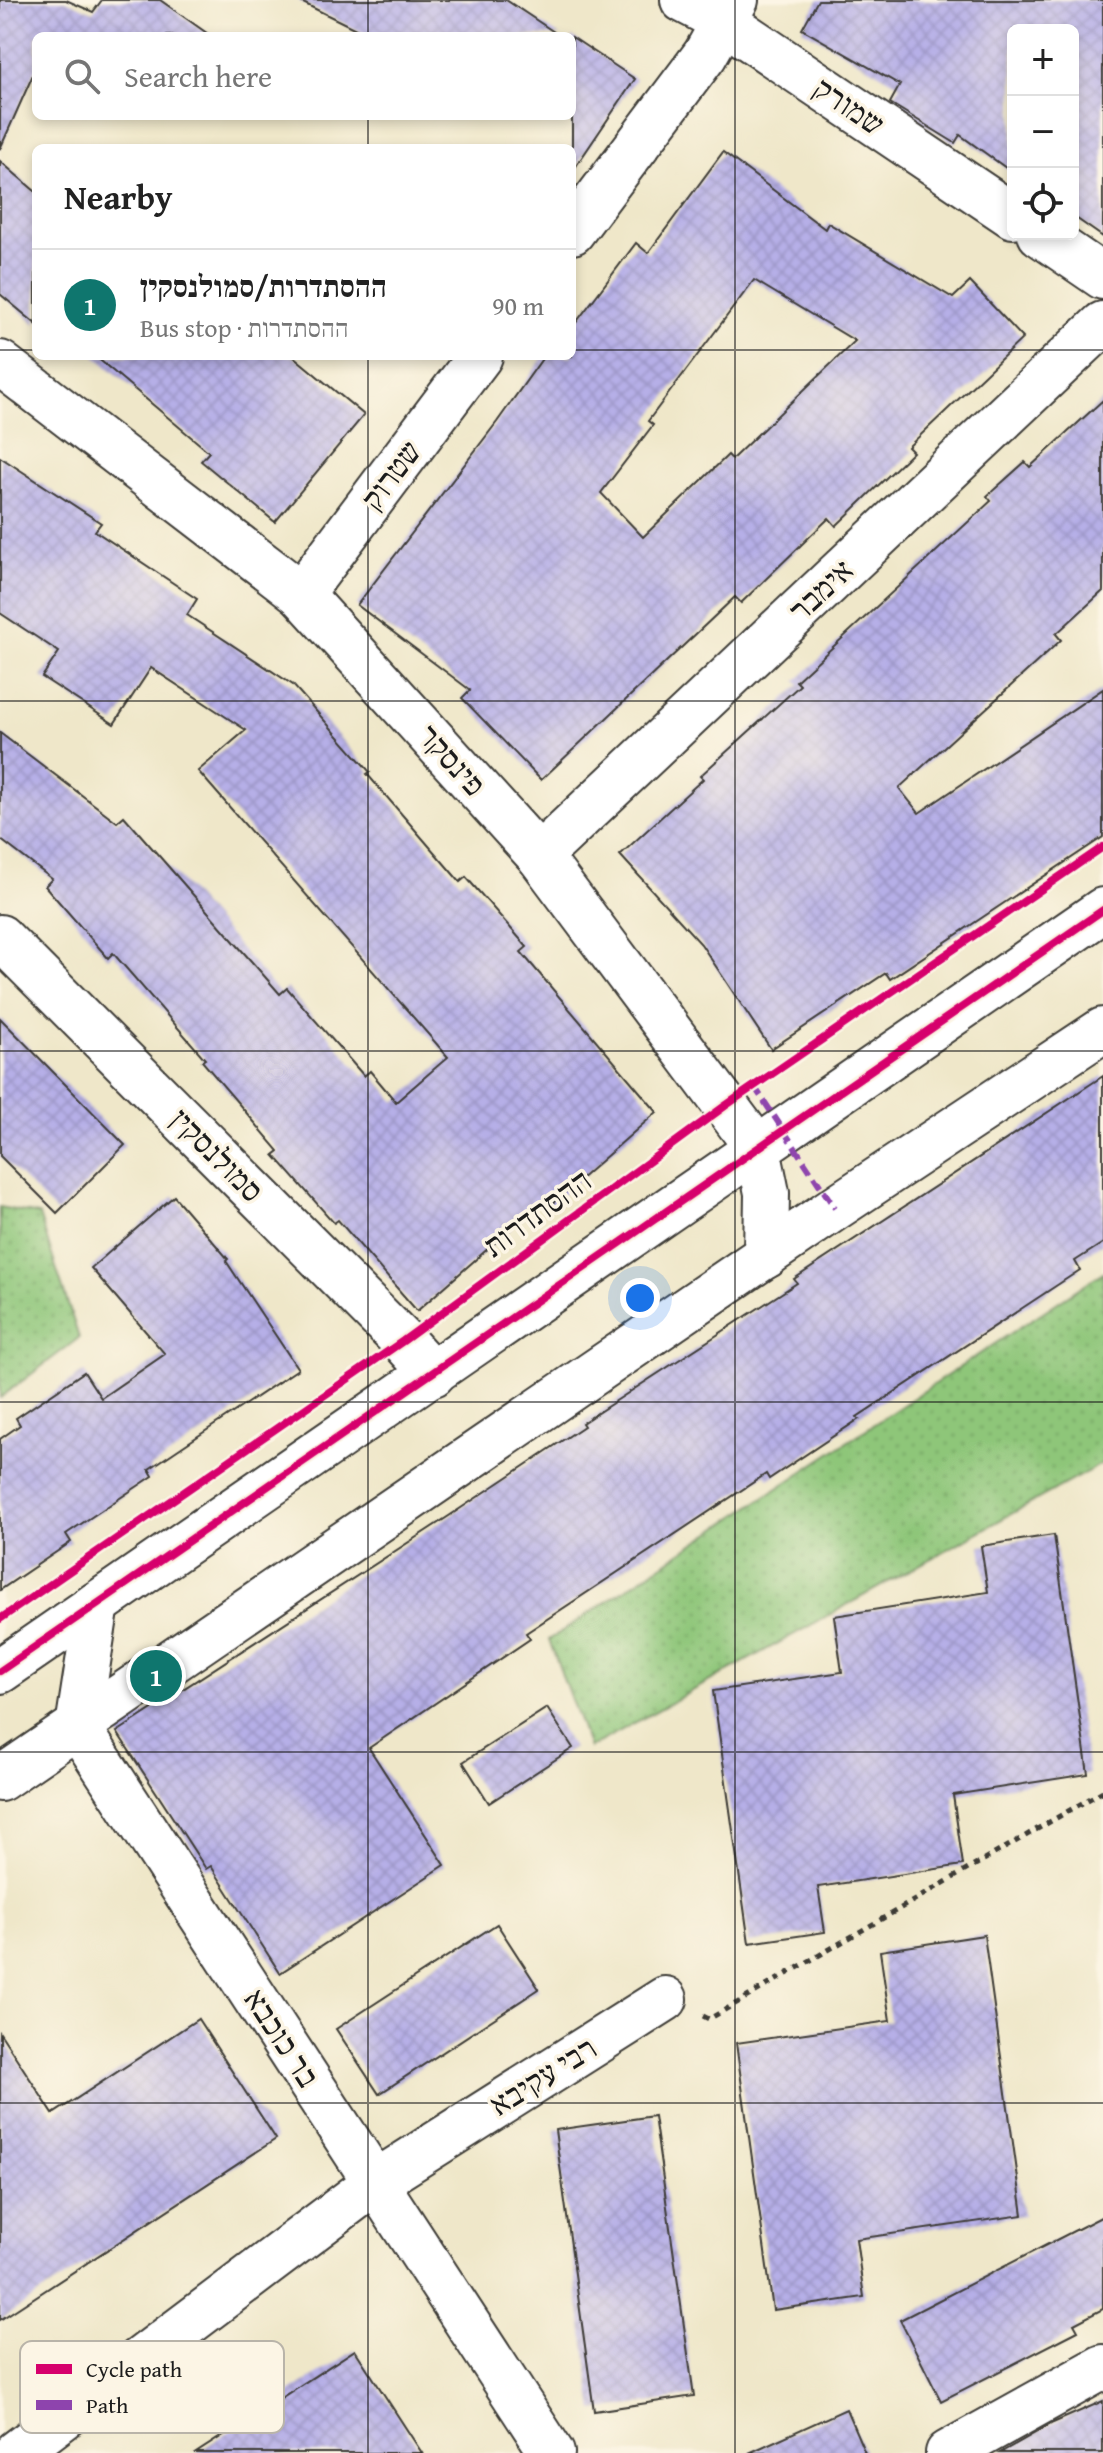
<!DOCTYPE html>
<meta charset="utf-8">
<style>
:root{--surface:#fff;--page:#f6f6f6;--text:#222;--muted:#767676;--line:#e0e0e0;--accent:#0f766e}
body{margin:0;font-family:"Gentium Book Plus","Frank Ruhl Libre",serif;background:var(--page);color:var(--text)}
.controls{position:absolute;right:24px;top:24px;display:grid;overflow:hidden;border-radius:12px;box-shadow:0 4px 12px #0003}
.controls button{width:72px;height:72px;display:grid;place-items:center;padding:0;border:0;border-bottom:2px solid var(--line);background:var(--surface);color:var(--text);font:40px sans-serif}
.you{position:absolute;left:640px;top:1298px;width:28px;height:28px;margin:-20px;border:6px solid #fff;border-radius:50%;background:#1a73e8;box-shadow:0 0 0 12px #1a73e833}
.badge{display:grid;place-items:center;width:52px;height:52px;border-radius:50%;background:var(--accent);color:#fff;font-size:26px;font-weight:700}
.pin{position:absolute;translate:-50% -50%;border:4px solid #fff;box-shadow:0 2px 8px #0006}
.list{margin:0;padding:0;list-style:none}
h2{display:flex;justify-content:space-between;align-items:center;height:104px;margin:0;padding:0 32px;font-size:34px}
h2 small{font-size:26px;font-weight:400;color:var(--muted)}
.list li{display:grid;grid-template-columns:52px 1fr auto;gap:24px;align-items:center;box-sizing:border-box;height:112px;padding:0 32px;border-top:2px solid var(--line)}
.list b{display:block;font-size:30px;white-space:nowrap}
.list p{margin:0;font-size:26px;white-space:nowrap;color:var(--muted)}
.list em{font-size:26px;font-style:normal;color:var(--muted)}
.icon{flex:none;width:44px;height:44px;fill:none;stroke:currentColor;stroke-width:2;stroke-linecap:round;stroke-linejoin:round}
.map{position:relative;flex:none;width:1103px;height:2453px;overflow:hidden}
.search{position:absolute;background:var(--surface);box-shadow:0 4px 12px #0003;left:32px;top:32px;width:544px;height:88px;display:flex;align-items:center;gap:20px;box-sizing:border-box;padding:0 28px;border-radius:12px;color:var(--muted);font-size:30px}
.panel{position:absolute;background:var(--surface);box-shadow:0 4px 12px #0003;left:32px;top:144px;width:544px;height:216px;border-radius:12px}
.map>svg:first-child{display:block}
.green{fill:url(#green-dots);stroke:#55714a;stroke-width:2}
.building{fill:url(#building-cross-hatch);fill-rule:evenodd}
.lines{fill:none;stroke-linecap:round;stroke-linejoin:round}
.minor-casing{stroke:#3c3a36;stroke-width:48}
.tertiary-casing{stroke:#3c3a36;stroke-width:48}
.path{stroke:#3c3a36;stroke-width:5;stroke-dasharray:6 6;stroke-linecap:butt}
.minor{stroke:#fff;stroke-width:44}
.tertiary{stroke:#fff;stroke-width:44}
.quiet{stroke:#8e44ad;stroke-width:6;stroke-dasharray:12 6;stroke-linecap:butt}
.cycleway-casing{stroke:#fcf5e5;stroke-width:13}
.cycleway{stroke:#d6006c;stroke-width:8}
.grid{fill:none;stroke:#1c1c1c;stroke-width:2;stroke-opacity:0.55}
.labels{text-anchor:middle;stroke-width:7;stroke-linejoin:round;paint-order:stroke}
.street-label{font-size:32px;fill:#1c1c1c;stroke:#fcf5e5}
.key{fill:#fcf5e5;stroke:#b9b4a9;stroke-width:2}
.key-label{font-size:22px;fill:#1c1c1c}
</style>
<div class="map">
<svg width="1103" height="2453" viewBox="0 0 1103 2453">
<defs>
<pattern id="green-dots" width="8" height="8" patternUnits="userSpaceOnUse" patternTransform="scale(2)"><rect width="8" height="8" fill="#8ec679"/><path d="M2 2h.1M6 6h.1" fill="none" stroke="#7aaa68" stroke-width="1.8" stroke-linecap="round"/></pattern>
<pattern id="building-cross-hatch" width="8" height="8" patternUnits="userSpaceOnUse" patternTransform="scale(2)"><rect width="8" height="8" fill="#b6afe7"/><path d="M0 0l8 8M0 8l8-8" fill="none" stroke="#9c96c6"/></pattern>
</defs>
<rect width="100%" height="100%" fill="#fcf5e5"/>
<filter id="ink" filterUnits="userSpaceOnUse"><feTurbulence type="fractalNoise" baseFrequency=".0125" numOctaves="2"/><feDisplacementMap in="SourceGraphic" scale="16" xChannelSelector="R" yChannelSelector="G"/><feConvolveMatrix kernelMatrix="1 2 1 2 8 2 1 2 1" color-interpolation-filters="sRGB"/></filter>
<filter id="wash" filterUnits="userSpaceOnUse"><feTurbulence type="fractalNoise" baseFrequency=".006" numOctaves="4" result="noise"/><feDisplacementMap in="SourceGraphic" scale="32" xChannelSelector="R" yChannelSelector="G"/><feGaussianBlur stdDeviation="1.8" result="paint"/><feColorMatrix in="noise" values="0 0 0 0 0 0 0 0 0 0 0 0 0 0 0 0 0 1.4 0 .05"/><feComposite in="paint" operator="in"/></filter>
<g filter="url(#wash)">
<rect width="100%" height="100%" fill="#efe7c9"/>
<!-- green -->
<g class="green">
<polygon points="0,1207 39,1215 79,1338 0,1398"/>
<polygon points="1103,1272 1103,1463 589,1748 549,1640"/>
</g>
<g id="blocks">
<!-- building -->
<g class="building">
<polygon points="0,0 66,0 93,12 102,0 160,0 211,36 36,36 36,68 0,149"/>
<polygon points="297,0 506,0 560,36 370,36"/>
<polygon points="818,0 1103,0 1103,237 1073,216 1073,30 1013,30 1013,173 960,135 955,143 890,103 900,85 802,29"/>
<polygon points="572,37 635,79 572,172"/>
<path d="M 723,152 L 825,229 L 828,223 L 953,298 L 970,282 L 1023,338 L 908,447 L 913,452 L 836,526 L 829,518 L 741,603 L 735,597 L 541,780 L 462,698 L 470,690 L 357,605 L 497,422 L 544,356 L 572,356 L 572,328 L 636,243 L 648,253 ZM 754,280 L 855,341 L 732,459 L 728,455 L 643,537 L 601,493 L 653,425 L 648,421 Z"/>
<polygon points="0,161 36,192 36,324 0,294"/>
<polygon points="95,356 293,356 364,415 275,522 201,461 209,452"/>
<polygon points="1103,400 1103,591 1056,634 1061,640 899,788 919,813 1103,689 1103,837 890,979 886,973 771,1049 701,944 620,855 703,779 700,776 800,685 796,681 991,501 987,496 1025,462 1030,467"/>
<polygon points="0,457 101,523 95,531 197,599 187,615 293,685 370,772 367,774 460,882 466,877 527,947 521,952 657,1112 546,1209 540,1203 417,1311 338,1220 334,1223 274,1155 279,1151 202,1061 205,1059 113,953 108,958 45,886 52,879 0,839 0,733 117,822 124,816 280,994 287,988 364,1076 370,1071 396,1102 448,1057 198,771 246,730 151,668 114,724 42,677 59,652 0,613"/>
<polygon points="0,1018 125,1145 57,1213 0,1156"/>
<polygon points="1103,1076 1103,1243 1075,1261 1080,1270 857,1417 859,1419 769,1479 766,1474 526,1633 530,1639 369,1748 445,1865 280,1973 211,1866 206,1869 117,1732 449,1516 584,1426 582,1423 797,1283 794,1279"/>
<polygon points="174,1196 228,1259 226,1261 298,1369 149,1469 153,1476 66,1534 71,1542 0,1590 0,1439 20,1425 16,1418 84,1372 101,1398 165,1354 91,1268"/>
<polygon points="1054,1535 1088,1774 953,1795 963,1865 818,1887 825,1932 749,1943 713,1691 842,1672 834,1616 988,1592 981,1546"/>
<polygon points="547,1708 573,1748 489,1803 463,1762"/>
<polygon points="497,1924 539,1989 379,2094 336,2029"/>
<polygon points="984,1935 1023,2215 856,2239 864,2297 773,2310 736,2043 890,2021 880,1951"/>
<polygon points="198,2019 276,2139 0,2320 0,2033 53,2114"/>
<polygon points="654,2116 694,2396 594,2411 555,2130"/>
<polygon points="1103,2216 1103,2309 1074,2324 1078,2331 941,2401 900,2320"/>
<polygon points="355,2350 422,2453 196,2453"/>
<polygon points="1103,2401 1103,2453 1000,2453 1053,2423"/>
<polygon points="846,2409 865,2453 749,2453"/>
</g>
</g>
</g>
<g filter="url(#ink)">
<use href="#blocks" fill-opacity="0" stroke="#3c3a36" stroke-width="2"/>
<g class="lines">
<!-- minor casing -->
<g class="minor-casing">
<g id="minor">
<polyline points="683,0 725,22 1013,216"/>
<polyline points="572,232 705,55 736,0"/>
<polyline points="1040,234 1103,277"/>
<polyline points="0,363 301,594 539,856 758,1149 767,1193 766,1256"/>
<polyline points="301,594 480,356"/>
<polyline points="539,856 1103,324"/>
<polyline points="0,937 403,1341 433,1374"/>
<polyline points="97,1604 78,1727 552,2453"/>
<polyline points="16,2453 376,2182 665,1999"/>
<polyline points="948,2453 1103,2367"/>
</g>
</g>
<!-- tertiary casing -->
<g class="tertiary-casing">
<g id="tertiary">
<polyline points="0,1671 1103,910"/>
<polyline points="0,1779 835,1208 1103,1030"/>
</g>
</g>
<!-- path -->
<polyline class="path" points="703,2016 709,2019 1103,1791"/>
<!-- minor -->
<use href="#minor" class="minor"/>
<!-- tertiary -->
<use href="#tertiary" class="tertiary"/>
<!-- quiet -->
<polyline class="quiet" points="754,1086 835,1208"/>
<!-- cycleway casing -->
<g class="cycleway-casing">
<g id="cycleway">
<polyline points="0,1619 403,1341 725,1106 1103,847"/>
<polyline points="0,1671 1103,910"/>
</g>
</g>
<!-- cycleway -->
<use href="#cycleway" class="cycleway"/>
</g>
</g>
<!-- grid -->
<path class="grid" d="M 368,0 L 368,36M 735,0 L 735,2453M 368,116 L 368,148M 0,350 L 36,350M 572,350 L 1103,350M 368,356 L 368,2453M 0,701 L 1103,701M 0,1051 L 1103,1051M 0,1402 L 1103,1402M 0,1752 L 1103,1752M 0,2103 L 1103,2103"/>
<g class="labels">
<!-- street labels -->
<g class="street-label">
<text transform="translate(849 106) rotate(34)" y="11">שמורק</text>
<text transform="translate(391 475) rotate(-53)" y="11">שטרוק</text>
<text transform="translate(821 590) rotate(-43)" y="11">אימבר</text>
<text transform="translate(452 760) rotate(48)" y="11">פינסקר</text>
<text transform="translate(217 1155) rotate(45)" y="11">סמולנסקין</text>
<text transform="translate(537 1213) rotate(-36)" y="11">ההסתדרות</text>
<text transform="translate(282 2038) rotate(57)" y="11">בר כוכבא</text>
<text transform="translate(543 2076) rotate(-32)" y="11">רבי עקיבא</text>
</g>
</g>
<!-- legend -->
<rect x="20" y="2341" width="264" height="92" rx="12" class="key"/>
<rect x="36" y="2364" width="36" height="10" fill="#d6006c"/>
<rect x="36" y="2400" width="36" height="10" fill="#8e44ad"/>
<g class="key-label">
<text x="86" y="2377">Cycle path</text>
<text x="86" y="2413">Path</text>
</g>
</svg>
<div class="controls">
<button>+</button>
<button>−</button>
<button><svg class="icon" aria-label="locate" viewBox="0 0 24 24"><circle cx="12" cy="12" r="6"/><path d="M12 2v4M12 18v4M2 12h4M18 12h4"/></svg></button>
</div>
<div class="you"></div>
<div class="pin badge" style="left:156px;top:1676px">1</div>
<div class="search"><svg class="icon" aria-label="search" viewBox="0 0 24 24"><circle cx="10" cy="10" r="6"/><path d="M15 15l6 6"/></svg>Search here</div>
<section class="panel">
<h2>Nearby<small></small></h2>
<ul class="list">
<li><span class="badge">1</span><div><b>ההסתדרות/סמולנסקין</b><p>Bus stop · ההסתדרות</p></div><em>90 m</em></li>
</ul>
</section>
</div>
